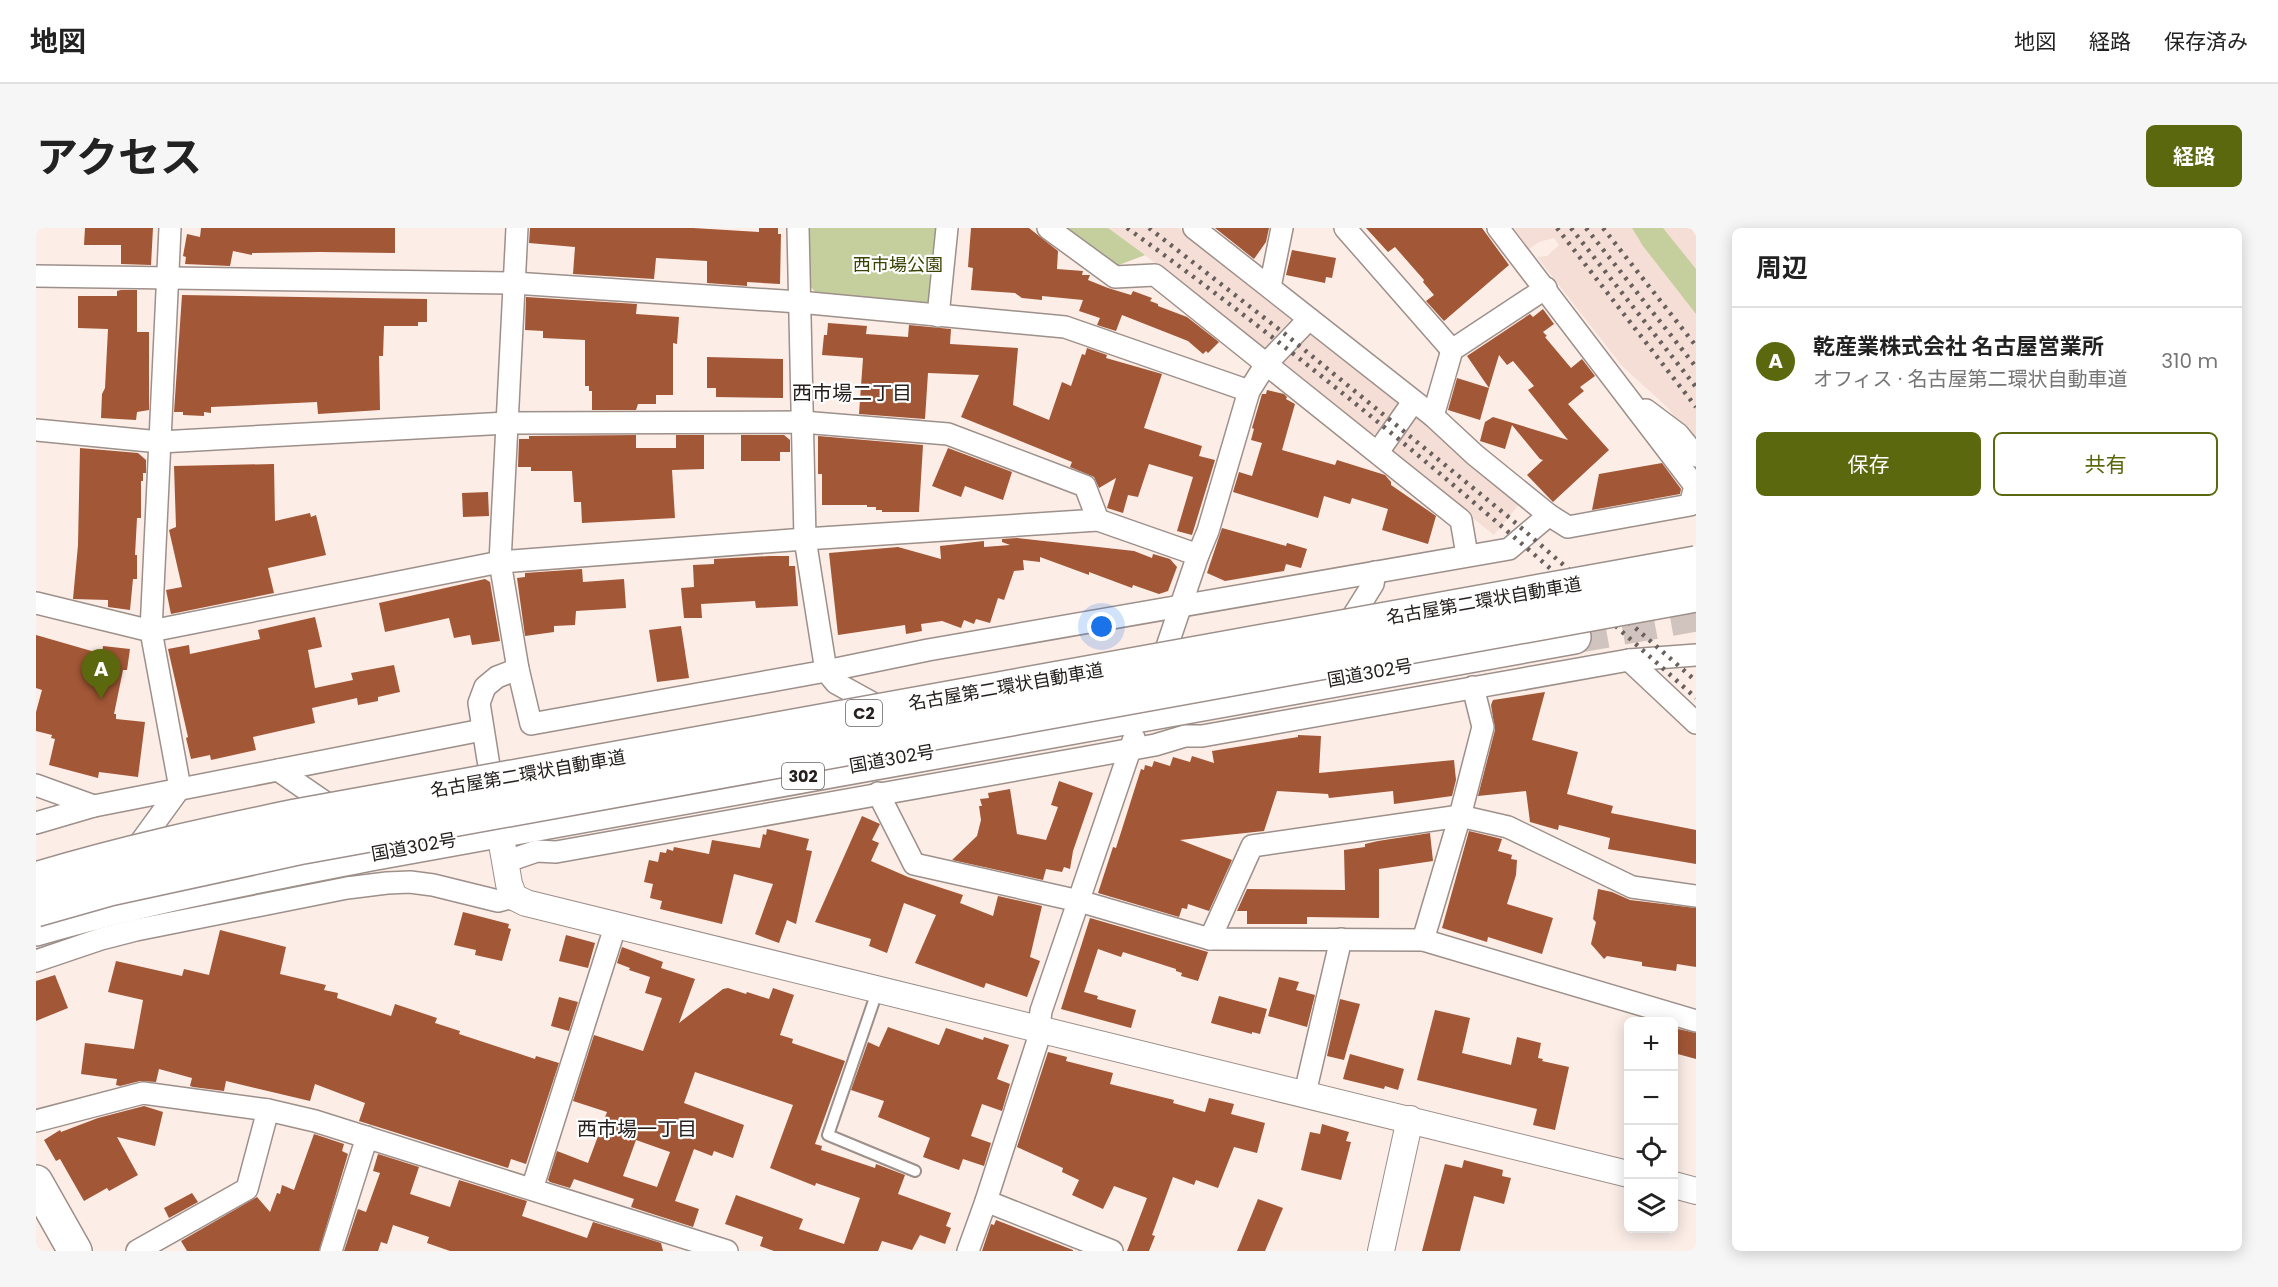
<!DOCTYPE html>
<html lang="ja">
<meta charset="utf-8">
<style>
:root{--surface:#fff;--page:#f6f6f6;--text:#222;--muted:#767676;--line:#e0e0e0;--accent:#5c680d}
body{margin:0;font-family:Poppins,"Noto Sans JP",sans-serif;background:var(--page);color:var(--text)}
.controls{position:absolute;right:18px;bottom:18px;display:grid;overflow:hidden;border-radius:9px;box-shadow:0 3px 15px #0003}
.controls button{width:54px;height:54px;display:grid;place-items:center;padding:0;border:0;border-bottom:2px solid var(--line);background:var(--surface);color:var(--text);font:30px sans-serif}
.you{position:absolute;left:1066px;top:399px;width:21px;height:21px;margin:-15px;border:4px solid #fff;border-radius:50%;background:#1a73e8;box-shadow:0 0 0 9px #1a73e833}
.badge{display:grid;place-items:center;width:39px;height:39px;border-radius:50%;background:var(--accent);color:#fff;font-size:20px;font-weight:700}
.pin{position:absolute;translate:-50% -50px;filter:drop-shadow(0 2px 3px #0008)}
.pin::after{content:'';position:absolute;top:32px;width:21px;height:18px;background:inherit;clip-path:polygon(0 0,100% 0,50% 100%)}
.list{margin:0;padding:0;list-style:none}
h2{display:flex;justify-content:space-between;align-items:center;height:78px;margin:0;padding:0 24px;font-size:26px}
h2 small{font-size:20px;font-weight:400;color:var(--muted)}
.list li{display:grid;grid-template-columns:39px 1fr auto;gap:18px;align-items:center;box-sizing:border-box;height:108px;padding:0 24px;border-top:2px solid var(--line)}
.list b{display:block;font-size:22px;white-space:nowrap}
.list p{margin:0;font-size:20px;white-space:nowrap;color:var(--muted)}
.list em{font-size:20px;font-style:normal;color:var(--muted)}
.actions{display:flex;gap:12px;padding:18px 24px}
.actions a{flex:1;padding:14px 0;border:2px solid var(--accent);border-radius:9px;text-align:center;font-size:21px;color:var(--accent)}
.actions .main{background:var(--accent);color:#fff}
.icon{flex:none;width:33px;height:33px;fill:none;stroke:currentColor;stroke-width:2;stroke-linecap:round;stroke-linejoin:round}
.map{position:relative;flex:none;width:1660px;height:1023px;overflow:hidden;border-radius:9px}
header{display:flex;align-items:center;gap:36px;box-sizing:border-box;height:84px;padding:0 30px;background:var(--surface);border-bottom:2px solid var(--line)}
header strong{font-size:28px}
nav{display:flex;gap:33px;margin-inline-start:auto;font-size:21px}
.intro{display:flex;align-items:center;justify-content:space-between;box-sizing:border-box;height:144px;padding:0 36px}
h1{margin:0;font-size:42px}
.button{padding:15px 27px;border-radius:9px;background:var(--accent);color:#fff;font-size:21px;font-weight:700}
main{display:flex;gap:36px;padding:0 36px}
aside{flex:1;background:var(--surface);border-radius:9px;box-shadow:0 3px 15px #0003}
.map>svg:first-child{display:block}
.built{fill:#f5ded5}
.green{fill:#c5cf9e}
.building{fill:#a25736;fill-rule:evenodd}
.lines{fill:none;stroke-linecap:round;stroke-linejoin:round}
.trunk-tunnel{stroke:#d1c4bf;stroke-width:33;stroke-dasharray:33 16;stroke-linecap:butt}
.service-casing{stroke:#9d8f8a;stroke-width:14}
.minor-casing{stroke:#9d8f8a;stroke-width:24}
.tertiary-casing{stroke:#9d8f8a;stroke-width:28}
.primary-casing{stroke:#9d8f8a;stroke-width:36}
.trunk-casing{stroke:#9d8f8a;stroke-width:36}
.service{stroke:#fff;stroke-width:10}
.minor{stroke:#fff;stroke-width:21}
.tertiary{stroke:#fff;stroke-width:26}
.primary{stroke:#fff;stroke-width:33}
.trunk{stroke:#fff;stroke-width:33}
.rail{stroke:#68605d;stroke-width:4.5;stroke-dasharray:3 6;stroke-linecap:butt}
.motorway-bridge-casing{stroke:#9d8f8a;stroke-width:36;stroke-linecap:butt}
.motorway-bridge{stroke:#fff;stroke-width:33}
.labels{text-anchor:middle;stroke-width:4.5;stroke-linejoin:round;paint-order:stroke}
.shield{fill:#fefefe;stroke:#666361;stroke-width:1.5}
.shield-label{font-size:16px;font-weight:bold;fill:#25201e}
.park-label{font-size:18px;fill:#3a4301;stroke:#fefefe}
.street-label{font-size:18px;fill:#25201e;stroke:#fefefe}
.neighbourhood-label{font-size:20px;fill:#25201e;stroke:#fefefe}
</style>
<header>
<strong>地図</strong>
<nav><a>地図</a><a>経路</a><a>保存済み</a></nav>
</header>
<div class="intro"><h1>アクセス</h1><a class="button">経路</a></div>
<main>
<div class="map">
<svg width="1660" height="1023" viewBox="0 0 1660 1023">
<rect width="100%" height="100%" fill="#fcede7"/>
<!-- built -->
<g class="built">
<polygon points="1027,0 1143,0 1258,90 1258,98 1236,122 1228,122 1109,27 1080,38"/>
<polygon points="1478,0 1655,0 1660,8 1660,217 1631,179 1586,138 1501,29 1511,28 1523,17 1518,10 1503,14 1493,21"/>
<polygon points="1276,103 1360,174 1363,182 1341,206 1334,206 1246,135 1246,130"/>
<polygon points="1381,188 1485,274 1458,307 1355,225 1355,217 1375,191"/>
</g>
<!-- green -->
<g class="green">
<polygon points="773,0 904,0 897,70 889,77 781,66 774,58"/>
<polygon points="1027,0 1072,0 1109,27 1080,38"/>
<polygon points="1596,0 1627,0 1660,41 1660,86 1607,18"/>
</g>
<!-- building -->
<g class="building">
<polygon points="49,0 117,0 115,37 85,36 85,17 48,17"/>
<polygon points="165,0 359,0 359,25 284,24 216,25 216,27 197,23 194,38 149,36 150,29 147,28 151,6 164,9"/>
<polygon points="494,0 657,0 723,4 723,0 742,0 742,6 745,6 744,56 711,54 711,58 671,55 671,33 620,30 618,51 537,46 539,19 493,15"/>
<polygon points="935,0 993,0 1022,23 1021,41 1047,43 1046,47 1054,47 1052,52 1072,60 1095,67 1097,63 1116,70 1114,73 1122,76 1122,78 1151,89 1183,114 1172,125 1170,123 1167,126 1152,113 1086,87 1080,103 1061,97 1064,90 1043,83 1047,72 1006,68 1006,72 986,70 979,65 935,62 937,40 932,39"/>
<polygon points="1179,0 1233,0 1230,14 1218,31"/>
<polygon points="1330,0 1446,0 1473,37 1408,93 1390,73 1398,67 1387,54 1388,52 1359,19 1352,24"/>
<polygon points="1256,22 1300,30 1296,50 1290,49 1289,55 1250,47"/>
<polygon points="85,62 101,62 101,104 113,104 113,182 101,184 100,192 65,190 66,166 69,160 72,101 42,100 42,68 81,68 81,63"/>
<polygon points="146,67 391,71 391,94 382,94 382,98 348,98 347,128 343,128 344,182 282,186 281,174 175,179 175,185 168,184 168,188 147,187 147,184 138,184"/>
<polygon points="490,69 601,76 600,86 643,89 641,116 637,115 637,167 620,167 620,176 602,176 600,182 556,182 556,163 553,163 553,158 549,158 549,112 507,110 507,103 489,102"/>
<polygon points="1507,81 1518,96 1507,104 1511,108 1509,109 1535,140 1546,131 1559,148 1544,159 1548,163 1532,176 1573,222 1517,274 1491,247 1507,232 1504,231 1476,197 1469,221 1444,213 1449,194 1457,189 1532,212 1492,162 1498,158 1477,133 1471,137 1463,127 1453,160 1431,128 1494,86 1497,89"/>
<polygon points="792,95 831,98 830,106 872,109 873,97 915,101 914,116 982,120 977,177 1013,192 1026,154 1035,158 1046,126 1049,127 1051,120 1071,127 1070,130 1126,146 1108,200 1166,218 1163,228 1179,232 1156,307 1141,303 1157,249 1113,236 1102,269 1092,267 1087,285 1071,280 1080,250 1063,260 1058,249 1034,239 1036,234 925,189 943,147 892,145 889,191 823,186 827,130 786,127 788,107 791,107"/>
<polygon points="671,129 747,131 747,170 680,169 680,160 671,160"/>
<polygon points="1421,150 1453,160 1444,192 1412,182"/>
<polygon points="1231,162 1248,166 1251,169 1250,171 1259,176 1246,222 1299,237 1301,232 1349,247 1355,254 1355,257 1400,288 1392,316 1346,302 1352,281 1316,270 1314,276 1288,268 1282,290 1197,264 1203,244 1216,248 1226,215 1215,212 1218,201 1216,200 1226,166 1230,166"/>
<polygon points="600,207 600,220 640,220 640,207 668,207 668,241 636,242 639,290 546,295 545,274 538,274 536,243 495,243 495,239 482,239 483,211 493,211 493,208"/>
<polygon points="705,207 748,207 754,212 754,224 744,224 744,233 705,233"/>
<polygon points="782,208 887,217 883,284 846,284 846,282 840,282 840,279 831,279 831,277 786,277 786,246 782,246"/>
<polygon points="44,220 102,225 110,232 110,245 107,245 107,253 105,253 105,290 101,290 99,327 101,327 101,351 97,351 94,382 72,379 72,372 37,371 42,317"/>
<polygon points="912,220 976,244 967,272 929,258 925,269 896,258"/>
<polygon points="1626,235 1645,261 1644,266 1556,282 1563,246"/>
<polygon points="238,236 239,293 274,285 275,289 280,287 290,327 232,340 238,365 135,386 130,362 146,359 133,302 140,299 138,238"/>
<polygon points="452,264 453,288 427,289 426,265"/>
<polygon points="1186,300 1250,318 1251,315 1271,321 1265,340 1250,336 1248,343 1189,353 1171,345"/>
<polygon points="981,310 1098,323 1116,330 1117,326 1134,331 1141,339 1132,363 1123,366 1097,357 1096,360 1053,344 1053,347 1004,329 1004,334 987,332 988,342 978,343 968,372 962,370 954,395 940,391 938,396 928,392 925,400 906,393 885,396 886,403 870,406 869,397 802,407 793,325 862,319 905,331 904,318 948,313 948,319 974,317 966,314 966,311"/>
<polygon points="733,328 753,328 753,338 759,338 762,378 720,380 719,373 665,376 666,390 648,390 645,360 658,359 657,337 678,336 678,331"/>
<polygon points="546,341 547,354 588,351 590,380 540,383 539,397 518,398 518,404 489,408 481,350 489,349 489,345"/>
<polygon points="449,351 454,354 464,413 436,417 434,407 418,410 413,390 349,404 343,375"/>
<polygon points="279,389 286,419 272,422 279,460 317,452 315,445 358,437 364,464 342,469 342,473 322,477 321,470 276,480 279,495 217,509 220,522 175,532 174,527 155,531 150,510 152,509 132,421 153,417 154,426 224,411 222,402"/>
<polygon points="645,398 653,450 621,454 613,402"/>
<polygon points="0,407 66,426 67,418 94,421 91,442 87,442 78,486 80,486 80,491 109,494 102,549 63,544 62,550 13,537 19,511 15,510 16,507 0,503 0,484 6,462 0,460"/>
<polygon points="1509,464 1496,512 1542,524 1531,566 1577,578 1575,585 1660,602 1660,636 1572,621 1574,610 1523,597 1522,602 1494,594 1490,563 1442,568 1459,502 1455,477 1457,472"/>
<polygon points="1262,507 1285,508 1283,545 1418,532 1420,552 1416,568 1358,576 1357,563 1293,570 1292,566 1241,563 1228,603 1144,612 1196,632 1173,683 1152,676 1151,681 1146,680 1143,689 1062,665 1077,619 1080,620 1105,541 1108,542 1109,537 1116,539 1118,533 1134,538 1137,529 1154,534 1156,528 1178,535 1176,523 1262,509"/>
<polygon points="1023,553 1057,565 1037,623 1034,641 1028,639 1026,644 1010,641 1007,652 916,632 941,608 945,592 943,578 946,578 944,571 953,570 952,565 974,561 981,606 1010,612 1022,579 1015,577"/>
<polygon points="826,588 844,596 836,612 843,615 835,633 872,649 927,667 924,675 957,688 962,668 1006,678 994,729 1004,733 991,769 950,755 948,760 879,735 900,687 868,675 851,725 833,718 835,711 779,694"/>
<polygon points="731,601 773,611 770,622 776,623 760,696 751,692 743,715 719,706 737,656 698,646 686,696 624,681 626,673 614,670 617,656 608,654 613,632 622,634 624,624 630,625 631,621 637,623 638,619 673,626 676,612 724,620 727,606 730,607"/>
<polygon points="1433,603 1466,611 1462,623 1476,627 1475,631 1481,632 1480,647 1471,676 1517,690 1506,726 1452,709 1451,714 1406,700"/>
<polygon points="1394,605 1397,633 1343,641 1343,690 1271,689 1271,696 1211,696 1211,683 1201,683 1211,661 1309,662 1308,622 1329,619 1329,616 1342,613"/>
<polygon points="1562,661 1576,664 1594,672 1660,680 1660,739 1641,736 1640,743 1606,738 1606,734 1571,728 1568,731 1555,716 1560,694 1557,691"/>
<polygon points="427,684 473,696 472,700 475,701 466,733 439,727 440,722 418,717"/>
<polygon points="1054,690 1172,724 1162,753 1145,748 1146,745 1140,743 1140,741 1087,724 1085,729 1062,721 1048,764 1062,768 1061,771 1100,782 1095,800 1025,781"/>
<polygon points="184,702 250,719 244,746 290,757 288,762 302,765 301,770 355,788 359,776 401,790 399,795 424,803 423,806 499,831 500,828 523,835 490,936 475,931 472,940 323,893 329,875 279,856 274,873 190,853 188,863 157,859 154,858 156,850 123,841 120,854 104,853 84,858 80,857 81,851 45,846 49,815 98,821 107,772 72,764 80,733 146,748 148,741 173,747"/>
<polygon points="530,707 559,715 552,740 523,733"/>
<path d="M 586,719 L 627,734 L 625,740 L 659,751 L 643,795 L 687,761 L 692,760 L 710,766 L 711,764 L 733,771 L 737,760 L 758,767 L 744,807 L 757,811 L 756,815 L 809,833 L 779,916 L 786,918 L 785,922 L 839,940 L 840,936 L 869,947 L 862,966 L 915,985 L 910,998 L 915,1000 L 909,1016 L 884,1007 L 876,1022 L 846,1013 L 842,1023 L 738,1023 L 724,1018 L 727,1009 L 689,996 L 700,967 L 767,991 L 763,1001 L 808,1016 L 824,970 L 780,955 L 779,958 L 734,940 L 757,877 L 659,844 L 648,875 L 708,897 L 697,930 L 678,923 L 676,928 L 658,921 L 639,973 L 663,981 L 657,999 L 595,979 L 598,971 L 538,951 L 534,960 L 514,954 L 512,952 L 521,923 L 552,935 L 571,884 L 537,873 L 558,807 L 607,823 L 626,770 L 609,765 L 614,749 L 593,742 L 594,740 L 581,735 ZM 600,912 L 634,924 L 621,959 L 587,948 Z"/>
<polygon points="19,747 32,780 0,793 0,753"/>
<polygon points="1243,749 1263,754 1260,762 1279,767 1271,799 1232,788"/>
<polygon points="1183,768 1231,781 1224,806 1216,804 1216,806 1175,795"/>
<polygon points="523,769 542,774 533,803 515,798"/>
<polygon points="1304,771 1324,776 1308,832 1291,828"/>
<polygon points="1399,782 1434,790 1426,825 1475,837 1481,809 1505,815 1502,830 1507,831 1506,833 1533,839 1519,902 1497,897 1501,881 1381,852"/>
<polygon points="852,799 903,817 910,800 947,812 948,809 973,817 961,851 974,856 966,883 946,876 935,908 955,915 948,938 927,931 923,942 887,929 894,910 842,889 848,873 815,862 832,814 843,819"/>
<polygon points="1638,800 1660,805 1660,831 1638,825"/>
<polygon points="1012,824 1031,829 1030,833 1077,845 1074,856 1138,872 1137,875 1169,884 1173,870 1198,876 1195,886 1229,895 1221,925 1198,919 1182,960 1160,952 1158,957 1137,949 1116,1007 1119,1008 1113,1023 1091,1023 1111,970 1078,958 1067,981 1036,967 1043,952 1026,944 1027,940 981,919"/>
<polygon points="1314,826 1368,841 1362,862 1349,858 1348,861 1307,851"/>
<polygon points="108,878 127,884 119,918 81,909 102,947 73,963 71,960 48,973 24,931 20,933 8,912 24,902 25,904 62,890"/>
<polygon points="1286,896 1313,904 1310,913 1315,914 1305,952 1265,942 1274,904 1284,906"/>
<polygon points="278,906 308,916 306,923 312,926 283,1023 151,1023 145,1013 221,969 234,984 241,965 244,966 246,957 258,962"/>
<polygon points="342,926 383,939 374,966 414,979 423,952 491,973 486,988 551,1010 557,994 625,1015 627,1023 414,1023 391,1015 393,1009 357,997 351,1016 345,1014 342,1023 308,1023 322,981 330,984 344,945 337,943"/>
<polygon points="1428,932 1467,942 1466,948 1475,950 1468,976 1438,968 1424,1023 1386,1023 1409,936 1426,940"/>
<polygon points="156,965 162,974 133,990 128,980"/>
<polygon points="1222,971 1247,980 1229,1023 1201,1023"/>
<polygon points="960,992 1037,1022 1037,1023 946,1023 955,996 958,997"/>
</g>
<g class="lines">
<!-- trunk-tunnel -->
<polyline class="trunk-tunnel" points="1538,409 1660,387"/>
<!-- service casing -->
<g class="service-casing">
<polyline id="service" points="842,761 792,907 879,943"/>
</g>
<!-- minor casing -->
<g class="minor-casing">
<g id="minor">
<polyline points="762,0 769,311 790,443 800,455 849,482"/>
<polyline points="1012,0 1079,49 1119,47 1425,292 1431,327"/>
<polyline points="1158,0 1397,188 1439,227 1513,287 1532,299 1654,277 1659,258 1462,0"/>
<polyline points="1309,0 1416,122"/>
<polyline points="0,48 478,55 763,74 1029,99 1213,163"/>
<polyline points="1234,59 1246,0"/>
<polyline points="902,88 911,0"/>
<polyline points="1610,182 1642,206 1660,228"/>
<polyline points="1397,188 1416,122 1510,60"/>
<polyline points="0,202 124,214 471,195 766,194 912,206 1049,258 1062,292"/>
<polyline points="1342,224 1377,174"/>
<polyline points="0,375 115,403 464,334 769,311 1062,292 1162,327"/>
<polyline points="1307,404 1337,356 1339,344"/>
<polyline points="1593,432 1660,427"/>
<polyline points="1124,439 1162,327 1172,303 1213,163 1230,136 1273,91"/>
<polyline points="482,441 495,496 790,443 892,422 1473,321 1513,287"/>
<polyline points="242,542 303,584"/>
<polyline points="0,557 58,578"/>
<polyline points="457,563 443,475 449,459 461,449 482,441 464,334 481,0"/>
<polyline points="842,565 878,636 1043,673 1174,711 1387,712 1660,793"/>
<polyline points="0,595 58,578 446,502"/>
<polyline points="96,626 144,560 115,403 134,0"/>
<polyline points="469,634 501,623 520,624 1119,517 1149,508 1166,508 1593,432 1660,495"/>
<polyline points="1174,711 1216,618 1424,588 1472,599 1596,659 1660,668"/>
<polyline points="1387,712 1424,588 1447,499 1437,459"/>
<polyline points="0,733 65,711 100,702 311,660 351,655 374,654 397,657 462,673 478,669"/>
<polyline points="1269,865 1305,711"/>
<polyline points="0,893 107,865 232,882 279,893 691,1023"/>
<polyline points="496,961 580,696"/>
<polyline points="950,973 1076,1023"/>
<polyline points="101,1023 211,961 232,882"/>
<polyline points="295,1023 331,909"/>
<polyline points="932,1023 950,973 1001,815 1005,783 1098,510"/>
</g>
</g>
<!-- tertiary casing -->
<g class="tertiary-casing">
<g id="tertiary">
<polyline points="464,604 473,656 478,669 490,675 1592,946"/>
<polyline points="1638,957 1660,963"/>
<polyline points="1345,1023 1374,891"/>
</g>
</g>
<!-- primary casing -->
<g class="primary-casing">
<polyline id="primary" points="0,954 39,1023"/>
</g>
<!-- trunk casing -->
<g class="trunk-casing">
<path id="trunk" d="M 0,701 C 110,669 222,648 334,626 L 1538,409"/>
</g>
<!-- service -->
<use href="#service" class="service"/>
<!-- minor -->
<use href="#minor" class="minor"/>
<!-- tertiary -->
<use href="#tertiary" class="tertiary"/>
<!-- primary -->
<use href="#primary" class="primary"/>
<!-- trunk -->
<use href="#trunk" class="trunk"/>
<!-- rail -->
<g class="rail">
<path d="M 1091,0 C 1291,144 1478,306 1660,470"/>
<polyline points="1113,0 1249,106 1475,291 1660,453"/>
<polyline points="1521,0 1660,179"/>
<polyline points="1535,0 1660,159"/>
<polyline points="1550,0 1660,139"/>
<polyline points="1567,0 1660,118"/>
</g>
<!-- motorway-bridge casing -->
<g class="motorway-bridge-casing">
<g id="motorway-bridge">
<path d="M 0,651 C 86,625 173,606 260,588 L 1660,335"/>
<polyline points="0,682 74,661 267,619 1660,367"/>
</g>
</g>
<!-- motorway-bridge -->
<use href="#motorway-bridge" class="motorway-bridge"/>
</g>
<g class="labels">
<!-- shield labels -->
<g class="shield">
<rect x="810" y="472" width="36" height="26" rx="4.5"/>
<rect x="746" y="535" width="42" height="26" rx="4.5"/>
</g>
<g class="shield-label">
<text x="828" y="491">C2</text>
<text x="767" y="554">302</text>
</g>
<!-- park labels -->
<g class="park-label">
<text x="862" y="43">西市場公園</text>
</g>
<!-- street labels -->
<g class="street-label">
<text transform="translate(1448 373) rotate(-10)" y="6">名古屋第二環状自動車道</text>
<text transform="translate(1334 445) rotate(-10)" y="6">国道302号</text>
<text transform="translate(970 459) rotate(-10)" y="6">名古屋第二環状自動車道</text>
<text transform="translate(856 531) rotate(-10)" y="6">国道302号</text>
<text transform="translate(492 546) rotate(-10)" y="6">名古屋第二環状自動車道</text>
<text transform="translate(378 619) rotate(-10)" y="6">国道302号</text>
</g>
<!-- neighbourhood labels -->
<g class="neighbourhood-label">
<text x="816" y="172">西市場二丁目</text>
<text x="601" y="908">西市場一丁目</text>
</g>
</g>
</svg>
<div class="controls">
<button>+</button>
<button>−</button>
<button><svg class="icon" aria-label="locate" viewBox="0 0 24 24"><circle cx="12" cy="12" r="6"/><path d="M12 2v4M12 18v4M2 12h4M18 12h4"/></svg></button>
<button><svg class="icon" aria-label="layers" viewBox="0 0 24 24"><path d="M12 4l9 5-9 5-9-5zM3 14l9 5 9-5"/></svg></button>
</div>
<div class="you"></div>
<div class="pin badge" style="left:65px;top:471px">A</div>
</div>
<aside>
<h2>周辺<small></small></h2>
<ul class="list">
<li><span class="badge">A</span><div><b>乾産業株式会社 名古屋営業所</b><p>オフィス · 名古屋第二環状自動車道</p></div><em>310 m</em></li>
</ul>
<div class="actions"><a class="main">保存</a><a>共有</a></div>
</aside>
</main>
